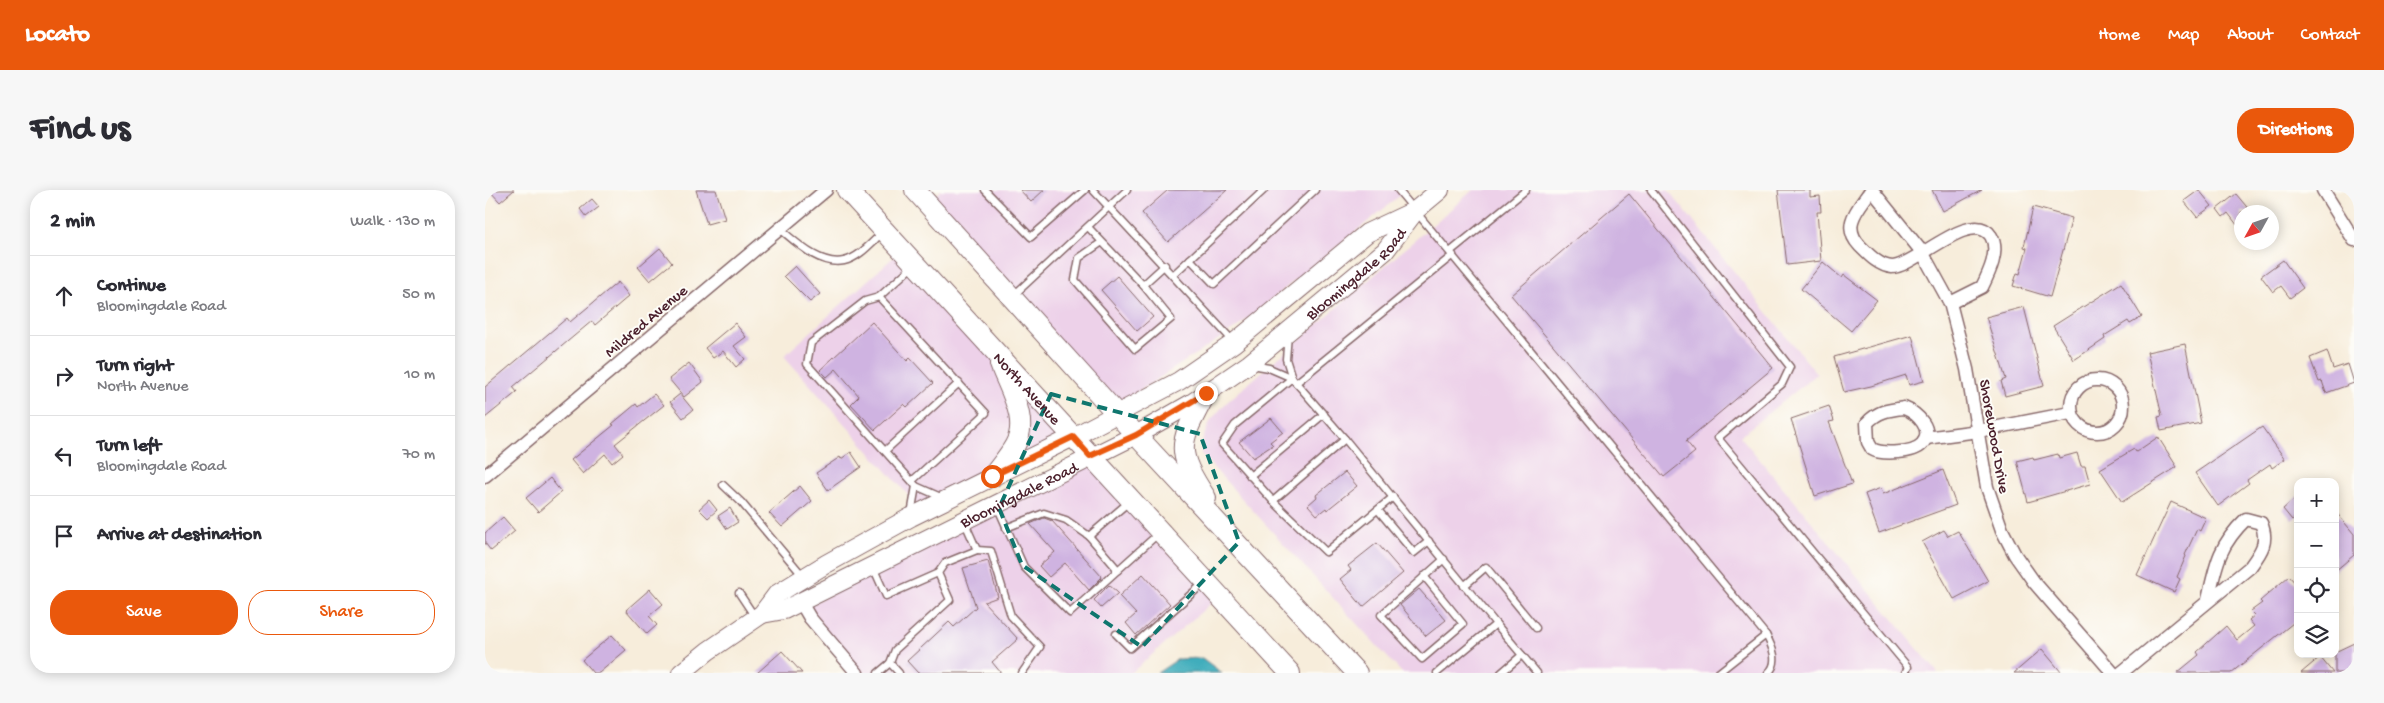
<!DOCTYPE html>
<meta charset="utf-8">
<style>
:root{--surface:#fff;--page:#f7f7f7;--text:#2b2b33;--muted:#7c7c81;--line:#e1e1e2;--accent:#ea580c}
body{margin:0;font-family:"Gochi Hand",sans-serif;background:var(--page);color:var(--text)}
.controls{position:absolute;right:15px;bottom:15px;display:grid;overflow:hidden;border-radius:10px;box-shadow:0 2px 12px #0003}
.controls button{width:45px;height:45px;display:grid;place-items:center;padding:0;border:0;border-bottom:1px solid var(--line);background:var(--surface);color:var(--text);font:25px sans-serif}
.compass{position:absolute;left:1749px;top:15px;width:45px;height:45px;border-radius:50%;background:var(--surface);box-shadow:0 2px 12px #0003;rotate:230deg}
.stop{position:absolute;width:15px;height:15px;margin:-11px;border:4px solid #ea580c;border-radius:50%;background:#fff}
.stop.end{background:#ea580c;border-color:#fff;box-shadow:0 1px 5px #0008}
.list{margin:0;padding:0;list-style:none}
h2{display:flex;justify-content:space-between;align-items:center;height:65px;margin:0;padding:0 20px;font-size:21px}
h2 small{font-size:16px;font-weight:400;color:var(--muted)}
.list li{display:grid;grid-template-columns:32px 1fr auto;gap:15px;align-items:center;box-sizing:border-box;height:80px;padding:0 20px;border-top:1px solid var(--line)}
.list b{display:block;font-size:19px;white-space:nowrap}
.list p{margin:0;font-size:16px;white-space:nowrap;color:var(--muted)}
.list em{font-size:16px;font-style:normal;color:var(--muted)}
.actions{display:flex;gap:10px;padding:15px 20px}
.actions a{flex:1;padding:11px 0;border:1px solid var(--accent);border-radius:20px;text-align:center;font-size:18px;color:var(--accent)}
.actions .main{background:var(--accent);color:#fff}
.icon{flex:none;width:28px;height:28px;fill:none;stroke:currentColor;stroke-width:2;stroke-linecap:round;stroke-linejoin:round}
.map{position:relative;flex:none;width:1869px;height:483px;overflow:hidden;border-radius:20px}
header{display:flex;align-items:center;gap:30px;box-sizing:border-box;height:70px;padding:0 25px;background:var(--accent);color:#fff}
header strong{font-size:24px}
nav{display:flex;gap:28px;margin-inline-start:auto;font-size:18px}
.intro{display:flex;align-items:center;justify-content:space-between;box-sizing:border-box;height:120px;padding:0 30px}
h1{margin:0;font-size:35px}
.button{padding:12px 22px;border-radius:20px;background:var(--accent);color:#fff;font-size:18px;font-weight:700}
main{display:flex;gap:30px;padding:0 30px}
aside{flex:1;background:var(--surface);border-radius:20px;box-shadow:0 2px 12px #0003}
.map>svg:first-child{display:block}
.built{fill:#edd1e9}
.water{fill:#3fadbc;stroke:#446674}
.building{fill:#cfb3e1}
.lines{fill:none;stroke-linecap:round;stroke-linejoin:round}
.lane-casing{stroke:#876769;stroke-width:9}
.street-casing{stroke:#876769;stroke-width:15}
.secondary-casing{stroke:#876769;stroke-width:20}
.primary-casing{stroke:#876769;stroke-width:22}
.lane{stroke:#fff;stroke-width:6}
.street{stroke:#fff;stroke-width:12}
.secondary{stroke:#fff;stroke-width:18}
.primary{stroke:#fff;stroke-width:20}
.route{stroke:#ea580c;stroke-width:6}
.marked{fill:none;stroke:#0f766e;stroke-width:4;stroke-dasharray:10 6;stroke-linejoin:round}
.labels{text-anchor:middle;stroke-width:4;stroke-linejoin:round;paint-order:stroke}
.street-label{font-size:16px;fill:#4a1f2b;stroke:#fdfcf7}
</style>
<header>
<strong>Locato</strong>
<nav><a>Home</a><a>Map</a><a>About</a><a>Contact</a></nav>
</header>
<div class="intro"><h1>Find us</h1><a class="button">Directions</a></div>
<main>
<aside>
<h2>2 min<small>Walk · 130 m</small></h2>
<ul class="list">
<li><svg class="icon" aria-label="ahead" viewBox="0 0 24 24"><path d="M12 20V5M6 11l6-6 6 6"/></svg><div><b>Continue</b><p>Bloomingdale Road</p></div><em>50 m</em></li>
<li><svg class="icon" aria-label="right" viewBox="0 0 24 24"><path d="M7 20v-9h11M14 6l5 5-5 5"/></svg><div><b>Turn right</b><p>North Avenue</p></div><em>10 m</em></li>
<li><svg class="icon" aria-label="left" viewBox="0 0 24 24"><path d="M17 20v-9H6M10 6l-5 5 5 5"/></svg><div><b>Turn left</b><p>Bloomingdale Road</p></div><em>70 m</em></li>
<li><svg class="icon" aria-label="arrive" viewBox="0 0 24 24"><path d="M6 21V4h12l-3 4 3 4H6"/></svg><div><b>Arrive at destination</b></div></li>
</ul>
<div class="actions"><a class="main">Save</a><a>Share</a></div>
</aside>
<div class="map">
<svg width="1869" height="483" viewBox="0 0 1869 483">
<rect width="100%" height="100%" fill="#fdfcf7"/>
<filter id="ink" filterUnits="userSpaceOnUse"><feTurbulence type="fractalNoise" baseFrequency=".02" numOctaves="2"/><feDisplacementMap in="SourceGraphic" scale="10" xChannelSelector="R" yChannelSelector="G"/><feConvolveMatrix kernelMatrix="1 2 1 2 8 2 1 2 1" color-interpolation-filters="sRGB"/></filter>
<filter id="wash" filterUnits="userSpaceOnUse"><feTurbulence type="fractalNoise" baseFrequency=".0096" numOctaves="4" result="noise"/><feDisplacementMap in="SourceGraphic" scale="20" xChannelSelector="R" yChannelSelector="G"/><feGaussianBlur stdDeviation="1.12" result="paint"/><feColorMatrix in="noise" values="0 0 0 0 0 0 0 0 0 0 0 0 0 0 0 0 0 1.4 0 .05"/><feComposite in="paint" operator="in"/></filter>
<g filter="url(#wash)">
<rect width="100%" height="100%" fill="#f7eddb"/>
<!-- built -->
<g class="built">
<polygon points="456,0 922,0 751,138 631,216 445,10"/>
<polygon points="988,0 1183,0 1332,184 1255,246 1453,483 917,483 716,264 718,248 726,230 741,213"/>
<polygon points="413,63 580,246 432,315 299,166"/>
<polygon points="607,273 731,409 646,483 375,483 322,416"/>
</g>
<!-- water -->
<polygon class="water" points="717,468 737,483 672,483 693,469"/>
<g id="blocks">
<!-- building -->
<g class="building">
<polygon points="4,0 29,0 15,12"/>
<polygon points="211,0 231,0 240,29 222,34"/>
<polygon points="535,0 559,0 546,12"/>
<polygon points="683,0 742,0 683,52 657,23"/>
<polygon points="1293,0 1325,0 1325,7 1335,6 1336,22 1332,22 1336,71 1302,75"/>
<polygon points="1447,0 1497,0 1458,21"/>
<polygon points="1714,0 1727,16 1712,27 1699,11"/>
<polygon points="1144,4 1288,178 1201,251 1210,262 1179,287 1026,105"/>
<polygon points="1751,4 1766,22 1756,22 1756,40 1743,23 1738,27 1732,19"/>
<polygon points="107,9 114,17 101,27 95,19"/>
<polygon points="1548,17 1587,28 1565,107 1528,96 1532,83 1535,84 1542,58 1539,57"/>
<polygon points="175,58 187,73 165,91 153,77"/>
<polygon points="1798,70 1818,98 1805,108 1796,96 1788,102 1776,86"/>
<polygon points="1338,72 1357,88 1359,85 1392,110 1366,141 1316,99"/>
<polygon points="310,76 335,104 325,112 299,86"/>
<polygon points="632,86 668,127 652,141 616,100"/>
<polygon points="133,92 144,106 110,135 107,131 28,197 32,202 0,228 0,197 82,128 85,132"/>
<polygon points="1636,93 1657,127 1645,134 1643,131 1619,146 1620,149 1589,170 1568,136"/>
<polygon points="1539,117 1559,196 1520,206 1516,191 1521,189 1501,127"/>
<polygon points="387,132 422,171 425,168 448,193 422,217 419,214 390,240 366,214 374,206 351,179 342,187 335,180"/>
<polygon points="250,133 261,147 249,156 260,169 251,177 238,161 228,168 220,158"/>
<polygon points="1427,145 1439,191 1424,195 1421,185 1386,196 1359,202 1349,167"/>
<polygon points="1700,154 1716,233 1676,241 1673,227 1677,226 1662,162"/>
<polygon points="1842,161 1848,179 1863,174 1869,193 1841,203 1837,191 1834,192 1825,168"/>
<polygon points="204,173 218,192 199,207 184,189"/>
<polygon points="169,204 179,215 130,254 138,264 127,273 120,264 98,284 86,270 129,235 127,234 151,214 153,217"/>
<polygon points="195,204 208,220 198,228 185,212"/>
<polygon points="1344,216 1349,231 1344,232 1367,294 1330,306 1306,229"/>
<polygon points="786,228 798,242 785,252 788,255 768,268 754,252"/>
<polygon points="1777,237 1800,269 1787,278 1785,274 1762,290 1764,293 1733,316 1710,283"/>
<polygon points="1673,247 1692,277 1637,312 1615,279 1649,259 1651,262"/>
<polygon points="366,262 376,277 343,300 331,283 355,267 356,269"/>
<polygon points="1592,263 1596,276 1600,276 1605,294 1543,312 1532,271 1548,267 1549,270 1573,264 1574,268"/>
<polygon points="1458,280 1471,315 1394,343 1380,304 1396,298 1398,304"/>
<polygon points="860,282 872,296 842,320 841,318 832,325 823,315 832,307 831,305"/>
<polygon points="65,288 76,302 53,322 41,308"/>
<polygon points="315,296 327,311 297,337 284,323"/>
<polygon points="1813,306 1813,325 1807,330 1798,319"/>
<polygon points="224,310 232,320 223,328 214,319"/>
<polygon points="1686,312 1721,328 1715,341 1712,339 1700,365 1701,366 1692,387 1695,389 1689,402 1652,385"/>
<polygon points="245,318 253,332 242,339 233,326"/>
<polygon points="1850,321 1869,344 1869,365 1850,381"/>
<polygon points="18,327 30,341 6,361 0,353 0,343"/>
<polygon points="559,328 567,331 617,387 604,400 580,373 564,387 554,376 570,362 545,334"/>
<polygon points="1459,340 1463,346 1473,341 1503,391 1469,409 1437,352"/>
<polygon points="892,353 918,383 878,417 855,389 866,380 863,376"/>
<polygon points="503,371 513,407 499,412 533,449 507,472 516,483 433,483 422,471 464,432 469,437 491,417 478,378"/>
<polygon points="658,384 685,414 651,445 641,433 651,424 634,406"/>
<polygon points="1804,386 1813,396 1813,429 1746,483 1692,483 1714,465 1712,462 1741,436 1752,450 1769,436 1764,430 1770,425 1766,421 1777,413 1775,411"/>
<polygon points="624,395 633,403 616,418 609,410"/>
<polygon points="165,399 178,414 164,426 172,435 162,444 141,420"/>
<polygon points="934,399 961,430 941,446 915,415"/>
<polygon points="127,445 141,460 114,483 108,483 97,470"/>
<polygon points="1869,453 1869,483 1850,483 1850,462"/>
<polygon points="1557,459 1577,483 1529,483"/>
<polygon points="297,461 317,483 272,483"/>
<polygon points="1835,467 1848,483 1816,483"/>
</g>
</g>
</g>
<g filter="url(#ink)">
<use href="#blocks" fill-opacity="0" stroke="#876769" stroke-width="1"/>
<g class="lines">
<!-- lane casing -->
<g class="lane-casing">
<g id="lane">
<polyline points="500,0 546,47 600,0"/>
<polyline points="608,0 748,151"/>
<path d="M 913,0 L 1281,445 C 1287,456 1295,473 1283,483"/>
<polyline points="1166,0 1305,177 1297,194 1233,248 1423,477 1420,483"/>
<polyline points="603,37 658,95 686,129 650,159 590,90 594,68 617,52"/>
<path d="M 295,39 C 312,53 335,76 359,71 C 374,68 387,52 397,43"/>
<polyline points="966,61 1041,0"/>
<polyline points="705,69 729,94 830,0"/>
<polyline points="429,75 394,107 380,111 326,153 322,174 431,296 458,308"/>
<polyline points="688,85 779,0"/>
<polyline points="658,95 680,75"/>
<polyline points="529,105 642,0"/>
<polyline points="394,107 501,223 427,291"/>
<polyline points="803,145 801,169 807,188 860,249 1011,434 952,483"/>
<polyline points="767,175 784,178 807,188"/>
<polyline points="807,188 750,235 737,254 788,311 841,362 908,307"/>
<polyline points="811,193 968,65"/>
<polyline points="400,261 474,193"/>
<polyline points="765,286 839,224"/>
<polyline points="238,295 256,312 318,386"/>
<polyline points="788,311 860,249"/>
<polyline points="512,316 539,377 585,423 673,344"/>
<polyline points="893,320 929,363 944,351"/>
<polyline points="426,324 431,296"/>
<polyline points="521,338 559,323 581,330 604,346"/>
<polyline points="492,360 506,361 526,426 555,457 537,483"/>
<polyline points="388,377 401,406 453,383 465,410 410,460 405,473 393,483"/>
<polyline points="633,380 604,346 645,311"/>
<polyline points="453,383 460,373 492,360 480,333"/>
<polyline points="939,386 978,434 937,469 896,425 959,369"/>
<polyline points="979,396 1001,377 1051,438"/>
<polyline points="254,403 270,427"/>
<polyline points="1011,434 1052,483"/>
<polyline points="631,444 645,458 720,392"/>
<polyline points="405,473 414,483"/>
<polyline points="1016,483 1037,465"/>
<polyline points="1233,483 1281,445"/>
</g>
</g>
<!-- street casing -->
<g class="street-casing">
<g id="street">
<path d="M 1386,0 C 1374,18 1355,35 1375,56 C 1383,64 1394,76 1407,77 C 1429,77 1487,17 1506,46 C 1515,61 1504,83 1497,97 L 1465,113"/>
<polyline points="1387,0 1437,62 1465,113 1482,179 1502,297 1517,340 1530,365 1549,392 1628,483"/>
<polyline points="1838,0 1869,50"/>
<circle cx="1612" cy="216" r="26"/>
<path d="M 1419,218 C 1432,223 1450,240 1437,254 C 1429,263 1397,265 1387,259 L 1383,252 L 1382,233 C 1393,221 1403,220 1419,218 Z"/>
<polyline points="1441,248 1493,241 1585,223"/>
<polyline points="0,286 341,0"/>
<polyline points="315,411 325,428 372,483"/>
<path d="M 1636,483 L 1765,377 C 1776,362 1784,352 1776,333 L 1761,329 C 1734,355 1731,374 1723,410"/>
</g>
</g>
<!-- secondary casing -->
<g class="secondary-casing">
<g id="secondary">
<path id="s1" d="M 277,424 L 299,420 L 651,245 L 707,213 L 764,174 L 900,61 L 931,20 L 955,0"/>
<polyline points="196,483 223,461 277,424 292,404 341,374 426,327 588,247 694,191 749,153 882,43 931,20"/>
</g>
</g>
<!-- primary casing -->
<g class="primary-casing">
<g id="primary">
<path id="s2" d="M 362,0 L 805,483"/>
<polyline points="430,0 651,245 872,483"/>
<path d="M 507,287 C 515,276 524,266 530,255 C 545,230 524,199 515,174"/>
<path d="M 721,308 C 688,258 695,253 721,203"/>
</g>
</g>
<!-- lane -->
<use href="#lane" class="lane"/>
<!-- street -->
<use href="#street" class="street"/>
<!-- secondary -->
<use href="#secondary" class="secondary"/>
<!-- primary -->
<use href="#primary" class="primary"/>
</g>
</g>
<g class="lines" filter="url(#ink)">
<!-- route -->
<polyline class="route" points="507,286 588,247 605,266 651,245 721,203"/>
</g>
<!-- marked area -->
<path class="marked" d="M 566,204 L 715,244 L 754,352 L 657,457 L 537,375 L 514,318 Z"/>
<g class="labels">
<!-- street labels -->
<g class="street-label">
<text dy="6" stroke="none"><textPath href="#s1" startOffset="689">Bloomingdale Road</textPath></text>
<text transform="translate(160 130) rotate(-40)" y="6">Mildred Avenue</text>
<text dy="6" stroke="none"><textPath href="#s2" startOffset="268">North Avenue</textPath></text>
<text transform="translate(1511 246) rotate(80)" y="6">Shorewood Drive</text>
<text dy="6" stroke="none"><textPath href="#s1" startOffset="284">Bloomingdale Road</textPath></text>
</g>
</g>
</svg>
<div class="controls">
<button>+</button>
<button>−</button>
<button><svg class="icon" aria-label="locate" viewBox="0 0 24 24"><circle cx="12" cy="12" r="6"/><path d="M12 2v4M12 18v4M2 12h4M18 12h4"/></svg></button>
<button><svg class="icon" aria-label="layers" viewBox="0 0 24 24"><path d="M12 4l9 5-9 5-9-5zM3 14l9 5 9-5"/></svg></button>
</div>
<svg class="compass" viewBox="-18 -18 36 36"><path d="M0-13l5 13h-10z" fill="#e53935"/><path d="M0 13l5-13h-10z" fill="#7c7c81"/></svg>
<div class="stop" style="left:507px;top:286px"></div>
<div class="stop end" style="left:721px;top:203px"></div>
</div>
</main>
